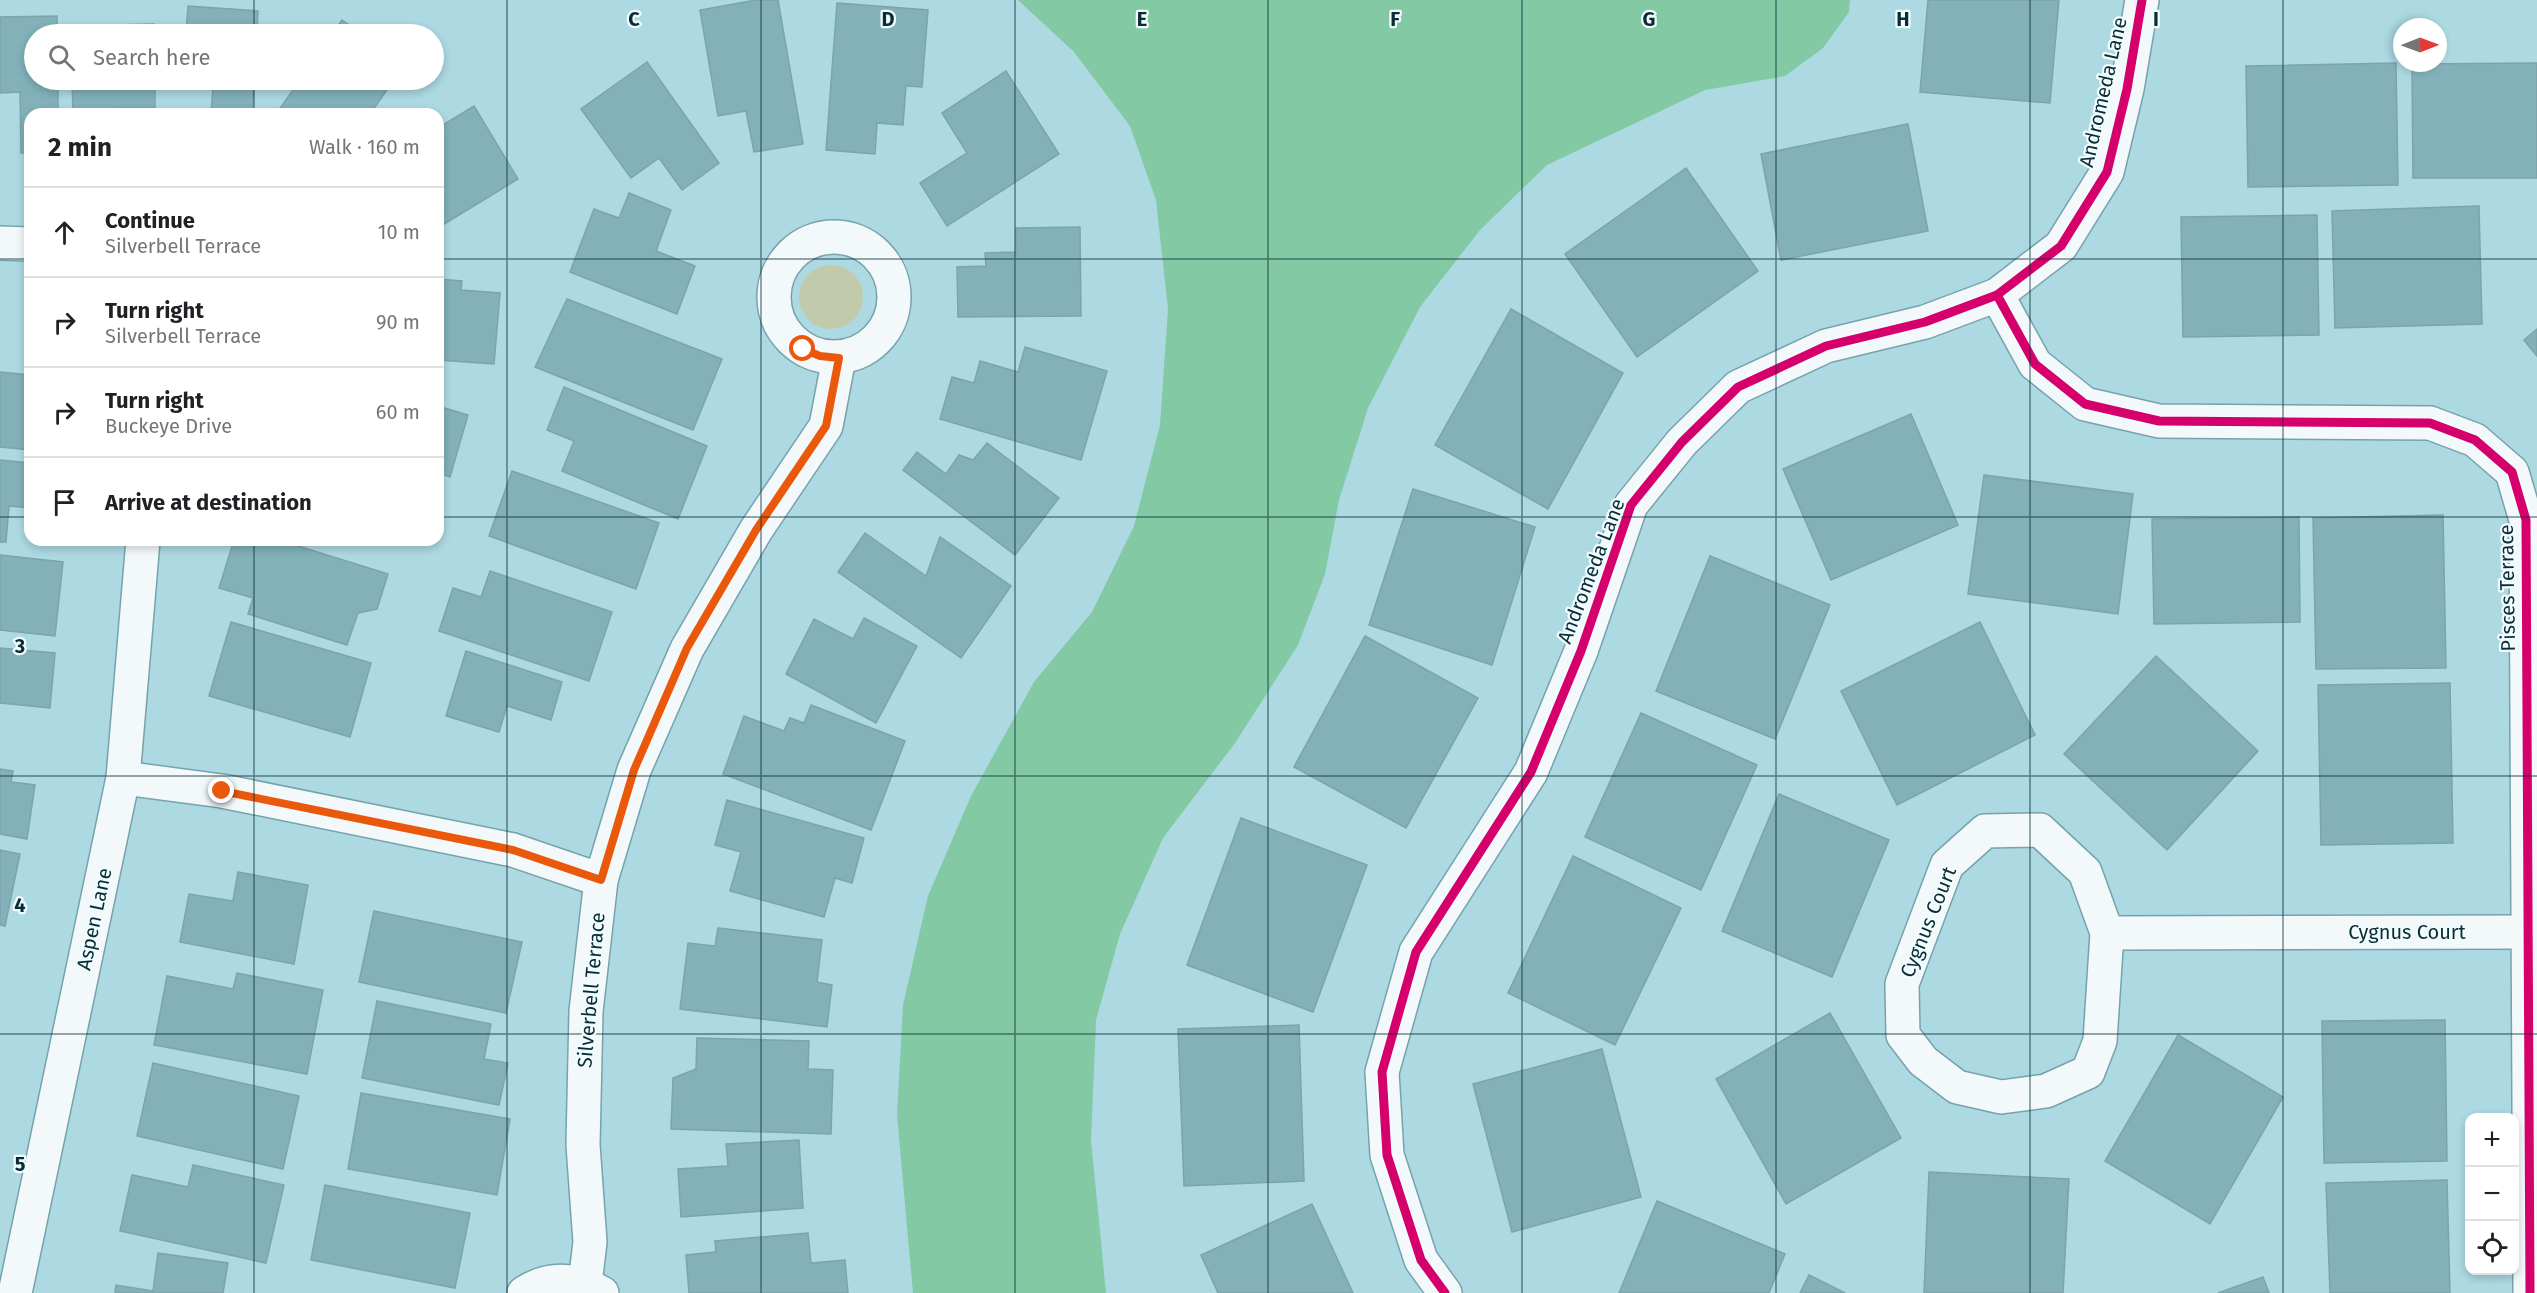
<!DOCTYPE html>
<meta charset="utf-8">
<style>
:root{--surface:#fff;--page:#f6f6f6;--text:#202124;--muted:#757577;--line:#e0e0e0}
body{margin:0;font-family:"Fira Sans",sans-serif;background:var(--page);color:var(--text)}
.controls{position:absolute;right:18px;bottom:18px;display:grid;overflow:hidden;border-radius:12px;box-shadow:0 3px 9px #0003}
.controls button{width:54px;height:54px;display:grid;place-items:center;padding:0;border:0;border-bottom:2px solid var(--line);background:var(--surface);color:var(--text);font:30px sans-serif}
.compass{position:absolute;left:2393px;top:18px;width:54px;height:54px;border-radius:50%;background:var(--surface);box-shadow:0 3px 9px #0003;rotate:89deg}
.stop{position:absolute;width:18px;height:18px;margin:-14px;border:4px solid #ea580c;border-radius:50%;background:#fff}
.stop.end{background:#ea580c;border-color:#fff;box-shadow:0 2px 6px #0008}
.list{margin:0;padding:0;list-style:none}
h2{display:flex;justify-content:space-between;align-items:center;height:78px;margin:0;padding:0 24px;font-size:26px}
h2 small{font-size:20px;font-weight:400;color:var(--muted)}
.list li{display:grid;grid-template-columns:39px 1fr auto;gap:18px;align-items:center;box-sizing:border-box;height:90px;padding:0 24px;border-top:2px solid var(--line)}
.list b{display:block;font-size:22px;white-space:nowrap}
.list p{margin:0;font-size:20px;white-space:nowrap;color:var(--muted)}
.list em{font-size:20px;font-style:normal;color:var(--muted)}
.icon{flex:none;width:33px;height:33px;fill:none;stroke:currentColor;stroke-width:2;stroke-linecap:round;stroke-linejoin:round}
.map{position:relative;flex:none;width:2537px;height:1293px;overflow:hidden}
.search{position:absolute;background:var(--surface);box-shadow:0 3px 9px #0003;left:24px;top:24px;width:420px;height:66px;display:flex;align-items:center;gap:15px;box-sizing:border-box;padding:0 21px;border-radius:33px;color:var(--muted);font-size:22px}
.panel{position:absolute;background:var(--surface);box-shadow:0 3px 9px #0003;left:24px;top:108px;width:420px;height:438px;border-radius:18px}
.map>svg:first-child{display:block}
.green{fill:#c1caaa}
.water{fill:#82c9a4}
.building{fill:#82b1b9;stroke:#7ea3aa;stroke-width:1.5}
.lines{fill:none;stroke-linecap:round;stroke-linejoin:round}
.minor-casing{stroke:#76a3ab;stroke-width:36}
.minor{stroke:#f3f9fb;stroke-width:33}
.cycleway-casing{stroke:#f2fbfe;stroke-width:13}
.cycleway{stroke:#d6006c;stroke-width:9}
.route{stroke:#ea580c;stroke-width:8}
.grid{fill:none;stroke:#082d34;stroke-width:1.5;stroke-opacity:0.55}
.labels{text-anchor:middle;stroke-width:4.5;stroke-linejoin:round;paint-order:stroke}
.street-label{font-size:20px;fill:#082d34;stroke:#f2fbfe}
.grid-label{font-size:20px;text-anchor:middle;font-weight:bold;fill:#082d34;stroke:#f2fbfe;stroke-width:4.5;stroke-linejoin:round;paint-order:stroke}
</style>
<div class="map">
<svg width="2537" height="1293" viewBox="0 0 2537 1293">
<rect width="100%" height="100%" fill="#acd9e2"/>
<!-- green -->
<circle class="green" cx="831" cy="297" r="32"/>
<!-- water -->
<polygon class="water" points="1018,0 1850,0 1849,12 1823,48 1785,76 1705,90 1547,165 1480,230 1420,307 1368,408 1339,500 1325,574 1298,645 1235,743 1163,838 1120,934 1096,1020 1091,1140 1106,1293 913,1293 897,1115 903,1005 928,896 971,796 1034,682 1092,612 1134,526 1160,425 1168,309 1156,200 1130,126 1074,52"/>
<!-- building -->
<g class="building">
<polygon points="756,0 778,0 803,144 754,152 746,111 718,116 700,10"/>
<polygon points="1928,0 2059,0 2050,103 1920,92"/>
<polygon points="837,3 928,10 922,87 906,86 903,125 877,123 875,154 826,150"/>
<polygon points="188,6 258,11 257,34 186,34"/>
<polygon points="57,16 57,34 34,34 34,80 58,80 58,114 30,114 30,153 21,153 20,92 0,93 0,17"/>
<polygon points="342,20 363,34 332,34"/>
<polygon points="154,24 154,34 71,34 71,26"/>
<polygon points="647,62 719,163 682,190 659,158 631,178 581,109"/>
<polygon points="2396,63 2398,185 2248,187 2246,66"/>
<polygon points="2537,63 2537,178 2413,178 2412,64"/>
<polygon points="1006,71 1059,154 947,226 920,183 967,153 942,113"/>
<polygon points="72,80 155,80 155,108 117,108 117,114 73,114"/>
<polygon points="183,80 254,80 252,114 211,114 213,86 182,84"/>
<polygon points="300,80 394,80 370,114 276,114"/>
<polygon points="474,106 518,179 438,228 438,128"/>
<polygon points="1908,124 1928,231 1781,260 1761,154"/>
<polygon points="1686,168 1758,271 1637,357 1565,254"/>
<polygon points="629,193 671,210 656,251 695,266 677,314 570,272 594,209 619,218"/>
<polygon points="2479,206 2482,324 2335,328 2332,211"/>
<polygon points="2317,215 2319,335 2183,337 2181,217"/>
<polygon points="1080,227 1081,316 958,317 957,267 986,266 985,253 1016,252 1016,228"/>
<polygon points="438,279 462,281 461,290 500,293 494,364 438,360"/>
<polygon points="567,299 722,359 693,430 535,367"/>
<polygon points="1511,309 1623,373 1548,509 1435,445"/>
<polygon points="2537,329 2537,356 2524,340"/>
<polygon points="1025,347 1107,371 1081,460 940,419 952,377 974,383 980,361 1018,372"/>
<polygon points="0,372 30,375 30,450 0,447"/>
<polygon points="564,387 707,446 678,519 562,471 574,441 547,430"/>
<polygon points="438,406 468,415 450,477 438,473"/>
<polygon points="1911,414 1958,525 1831,580 1783,469"/>
<polygon points="987,443 1059,498 1015,555 903,470 917,452 946,474 959,455 973,460"/>
<polygon points="0,460 30,463 30,508 9,506 6,542 0,542"/>
<polygon points="512,471 659,523 636,589 489,536"/>
<polygon points="1984,475 2133,494 2118,614 1968,594"/>
<polygon points="1413,489 1535,527 1492,665 1369,625"/>
<polygon points="2443,515 2446,668 2316,669 2313,518"/>
<polygon points="2299,517 2300,622 2154,624 2152,519"/>
<polygon points="865,533 926,576 940,537 1011,586 961,658 838,572"/>
<polygon points="234,540 279,540 388,574 377,609 358,613 347,645 248,614 253,598 219,588"/>
<polygon points="0,555 63,562 55,636 0,630"/>
<polygon points="1710,556 1830,605 1775,739 1656,691"/>
<polygon points="490,571 612,612 589,681 439,631 453,588 481,597"/>
<polygon points="864,618 917,646 876,723 786,674 814,619 853,639"/>
<polygon points="231,622 371,663 350,737 209,696"/>
<polygon points="1980,622 2035,735 1897,805 1841,691"/>
<polygon points="1365,636 1478,698 1406,828 1294,767"/>
<polygon points="0,648 55,653 50,708 0,703"/>
<polygon points="466,651 562,682 551,720 507,706 499,732 446,716"/>
<polygon points="2156,656 2258,751 2167,850 2064,754"/>
<polygon points="2450,683 2453,843 2321,845 2318,685"/>
<polygon points="811,705 905,741 871,830 723,774 744,716 784,731 790,718 804,723"/>
<polygon points="1641,713 1757,765 1701,890 1585,837"/>
<polygon points="0,769 13,771 11,782 35,785 27,839 0,834"/>
<polygon points="1779,794 1889,840 1832,977 1722,931"/>
<polygon points="727,800 864,838 852,883 835,878 824,917 730,891 741,852 715,845"/>
<polygon points="1241,818 1367,865 1313,1012 1187,965"/>
<polygon points="0,850 20,854 5,926 0,925"/>
<polygon points="1573,856 1681,908 1615,1045 1508,993"/>
<polygon points="238,872 308,885 294,964 180,942 189,894 233,901"/>
<polygon points="374,911 522,942 506,1013 359,982"/>
<polygon points="718,928 822,940 817,982 832,985 827,1027 680,1009 688,943 715,946"/>
<polygon points="237,973 323,990 307,1074 154,1045 167,976 233,989"/>
<polygon points="377,1001 491,1024 484,1059 508,1063 499,1105 362,1078"/>
<polygon points="1830,1013 1901,1138 1786,1204 1716,1079"/>
<polygon points="2445,1020 2447,1161 2324,1163 2322,1021"/>
<polygon points="1299,1025 1304,1181 1184,1186 1178,1029"/>
<polygon points="2178,1035 2283,1097 2210,1224 2105,1161"/>
<polygon points="697,1038 809,1041 808,1069 833,1070 831,1134 671,1129 673,1078 696,1069"/>
<polygon points="1602,1049 1641,1197 1512,1232 1473,1084"/>
<polygon points="153,1063 299,1096 283,1169 137,1136"/>
<polygon points="361,1093 510,1119 497,1195 348,1169"/>
<polygon points="799,1140 803,1208 681,1217 678,1169 728,1166 726,1144"/>
<polygon points="193,1165 284,1185 266,1263 120,1231 132,1175 188,1187"/>
<polygon points="1929,1172 2069,1179 2063,1293 1924,1293"/>
<polygon points="2447,1180 2450,1293 2330,1293 2326,1183"/>
<polygon points="325,1185 470,1213 455,1288 311,1260"/>
<polygon points="1657,1201 1785,1254 1769,1293 1619,1293"/>
<polygon points="1312,1204 1353,1293 1218,1293 1201,1255"/>
<polygon points="808,1233 811,1263 845,1260 848,1293 689,1293 686,1255 716,1252 715,1241"/>
<polygon points="158,1253 228,1263 223,1293 115,1293 116,1285 153,1291"/>
<polygon points="1809,1275 1845,1293 1800,1293"/>
<polygon points="2263,1277 2269,1293 2218,1293"/>
</g>
<g class="lines">
<!-- minor casing -->
<g class="minor-casing">
<g id="minor">
<circle cx="834" cy="297" r="60"/>
<polyline points="0,243 30,244"/>
<polyline points="1997,295 2035,364 2085,404 2159,421 2430,423 2475,440 2512,472 2526,520 2530,1293"/>
<polyline points="123,778 222,791 513,850 601,880"/>
<polygon points="2040,830 2085,872 2107,933 2100,1041 2088,1072 2046,1091 2001,1097 1957,1087 1923,1061 1903,1035 1902,984 1947,865 1985,831"/>
<polyline points="2107,933 2528,932"/>
<polyline points="585,1284 590,1242 583,1145 586,1011 601,880 634,770 687,649 756,530 826,426 839,358"/>
<polyline points="15,1293 123,778 143,540"/>
<path d="M 524,1293 C 550,1276 576,1279 602,1293"/>
<polyline points="1445,1293 1421,1260 1387,1155 1382,1072 1416,952 1531,772 1581,651 1631,505 1682,442 1738,387 1826,346 1925,322 1997,295 2061,246 2107,172 2127,89 2142,0"/>
</g>
</g>
<!-- minor -->
<use href="#minor" class="minor"/>
<!-- cycleway casing -->
<g class="cycleway-casing">
<g id="cycleway">
<polyline points="1997,295 2035,364 2085,404 2159,421 2430,423 2475,440 2512,472 2526,520 2530,1293"/>
<polyline points="1445,1293 1421,1260 1387,1155 1382,1072 1416,952 1531,772 1581,651 1631,505 1682,442 1738,387 1826,346 1925,322 1997,295 2061,246 2107,172 2127,89 2142,0"/>
</g>
</g>
<!-- cycleway -->
<use href="#cycleway" class="cycleway"/>
</g>
<g class="lines">
<!-- route -->
<polyline class="route" points="222,791 513,850 601,880 634,770 687,648 756,530 826,426 839,358 820,356 803,349"/>
</g>
<!-- grid -->
<path class="grid" d="M 254,0 L 254,34M 507,0 L 507,1293M 761,0 L 761,1293M 1015,0 L 1015,1293M 1268,0 L 1268,1293M 1522,0 L 1522,1293M 1776,0 L 1776,1293M 2030,0 L 2030,1293M 2283,0 L 2283,1293M 254,80 L 254,114M 0,259 L 30,259M 438,259 L 2537,259M 0,517 L 30,517M 438,517 L 2537,517M 254,540 L 254,1293M 0,776 L 2537,776M 0,1034 L 2537,1034"/>
<g class="labels">
<!-- street labels -->
<g class="street-label">
<text transform="translate(2103 92) rotate(-77)" y="7">Andromeda Lane</text>
<text transform="translate(1591 571) rotate(-69)" y="7">Andromeda Lane</text>
<text transform="translate(2507 588) rotate(-91)" y="7">Pisces Terrace</text>
<text transform="translate(94 919) rotate(-78)" y="7">Aspen Lane</text>
<text transform="translate(1928 922) rotate(-68)" y="7">Cygnus Court</text>
<text x="2407" y="939">Cygnus Court</text>
<text transform="translate(591 990) rotate(-85)" y="7">Silverbell Terrace</text>
</g>
</g>
<g class="grid-label">
<text x="634" y="26">C</text>
<text x="888" y="26">D</text>
<text x="1142" y="26">E</text>
<text x="1395" y="26">F</text>
<text x="1649" y="26">G</text>
<text x="1903" y="26">H</text>
<text x="2156" y="26">I</text>
<text x="20" y="653">3</text>
<text x="20" y="912">4</text>
<text x="20" y="1171">5</text>
</g>
</svg>
<div class="controls">
<button>+</button>
<button>−</button>
<button><svg class="icon" aria-label="locate" viewBox="0 0 24 24"><circle cx="12" cy="12" r="6"/><path d="M12 2v4M12 18v4M2 12h4M18 12h4"/></svg></button>
</div>
<svg class="compass" viewBox="-18 -18 36 36"><path d="M0-13l5 13h-10z" fill="#e53935"/><path d="M0 13l5-13h-10z" fill="#757577"/></svg>
<div class="stop" style="left:803px;top:349px"></div>
<div class="stop end" style="left:222px;top:791px"></div>
<div class="search"><svg class="icon" aria-label="search" viewBox="0 0 24 24"><circle cx="10" cy="10" r="6"/><path d="M15 15l6 6"/></svg>Search here</div>
<section class="panel">
<h2>2 min<small>Walk · 160 m</small></h2>
<ul class="list">
<li><svg class="icon" aria-label="ahead" viewBox="0 0 24 24"><path d="M12 20V5M6 11l6-6 6 6"/></svg><div><b>Continue</b><p>Silverbell Terrace</p></div><em>10 m</em></li>
<li><svg class="icon" aria-label="right" viewBox="0 0 24 24"><path d="M7 20v-9h11M14 6l5 5-5 5"/></svg><div><b>Turn right</b><p>Silverbell Terrace</p></div><em>90 m</em></li>
<li><svg class="icon" aria-label="right" viewBox="0 0 24 24"><path d="M7 20v-9h11M14 6l5 5-5 5"/></svg><div><b>Turn right</b><p>Buckeye Drive</p></div><em>60 m</em></li>
<li><svg class="icon" aria-label="arrive" viewBox="0 0 24 24"><path d="M6 21V4h12l-3 4 3 4H6"/></svg><div><b>Arrive at destination</b></div></li>
</ul>
</section>
</div>
